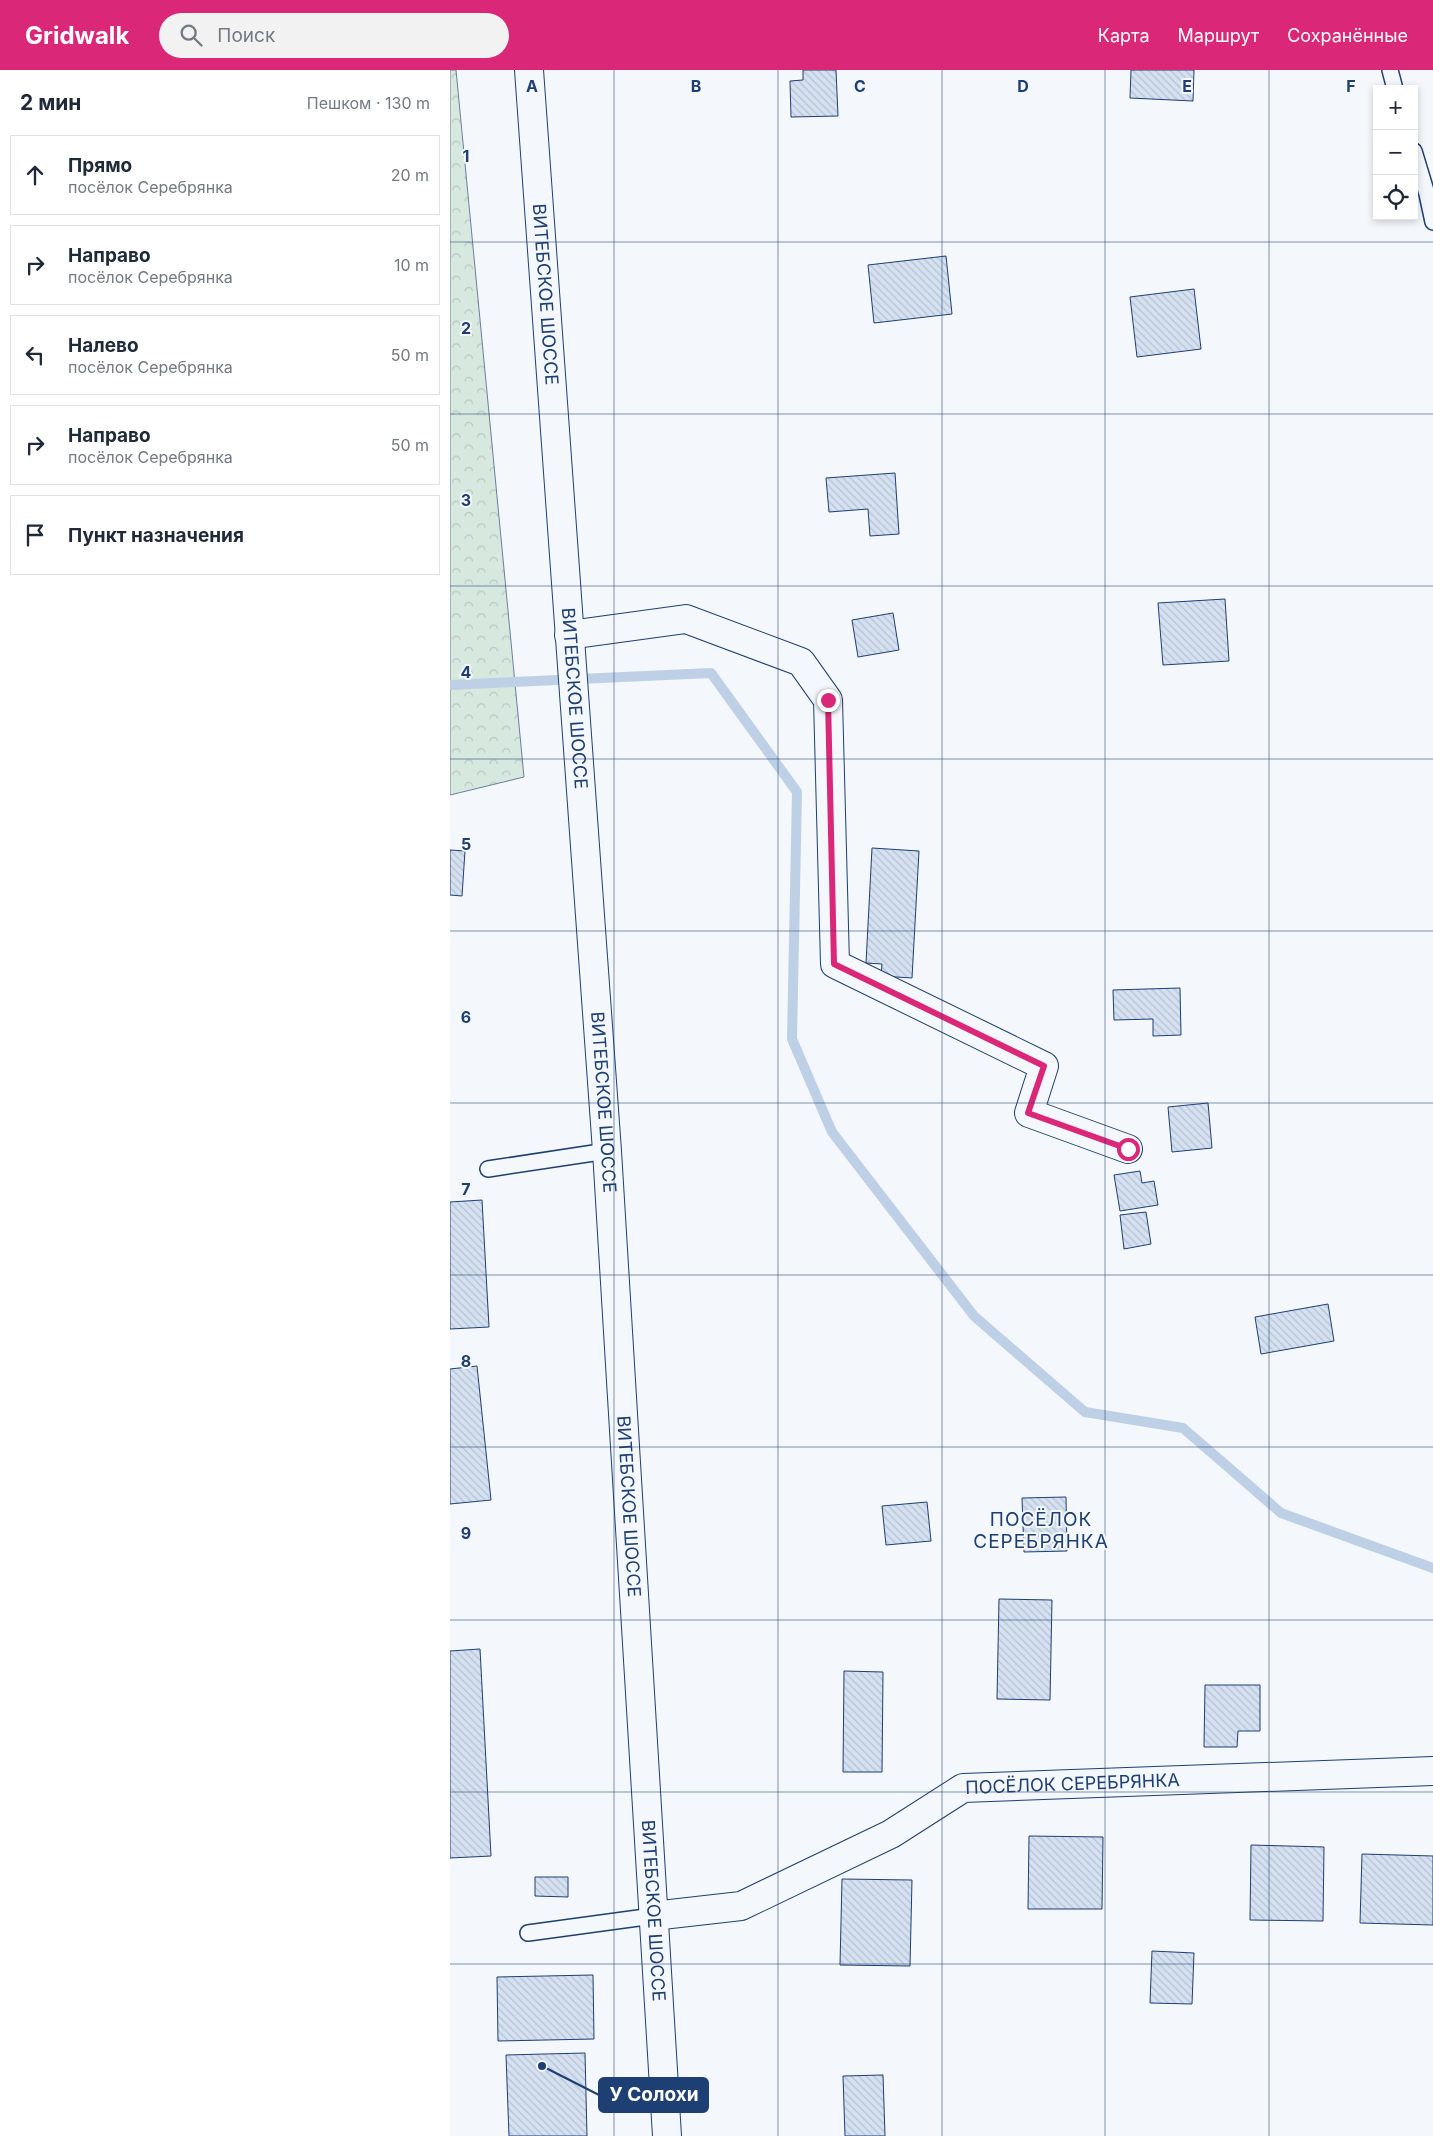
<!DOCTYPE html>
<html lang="ru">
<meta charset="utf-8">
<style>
:root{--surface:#fff;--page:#f2f2f3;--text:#1f2937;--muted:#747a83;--line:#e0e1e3;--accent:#db2777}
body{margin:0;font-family:Inter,sans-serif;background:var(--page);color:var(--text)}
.controls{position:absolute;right:15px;top:15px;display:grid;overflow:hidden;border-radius:0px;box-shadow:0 2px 8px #0003}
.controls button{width:45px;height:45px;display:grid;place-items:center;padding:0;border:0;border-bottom:1px solid var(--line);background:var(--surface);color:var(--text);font:25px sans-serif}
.stop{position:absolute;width:15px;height:15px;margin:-11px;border:4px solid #db2777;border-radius:50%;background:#fff}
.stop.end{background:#db2777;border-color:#fff;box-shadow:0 1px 5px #0008}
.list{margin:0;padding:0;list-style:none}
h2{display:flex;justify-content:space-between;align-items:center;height:65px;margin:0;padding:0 20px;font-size:21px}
h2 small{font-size:16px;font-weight:400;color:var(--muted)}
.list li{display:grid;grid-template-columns:32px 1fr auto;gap:15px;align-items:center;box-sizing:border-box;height:80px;margin:0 10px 10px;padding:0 10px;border:1px solid var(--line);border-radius:0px}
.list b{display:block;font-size:19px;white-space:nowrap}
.list p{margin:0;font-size:16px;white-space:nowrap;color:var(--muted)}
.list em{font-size:16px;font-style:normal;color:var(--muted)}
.icon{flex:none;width:28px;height:28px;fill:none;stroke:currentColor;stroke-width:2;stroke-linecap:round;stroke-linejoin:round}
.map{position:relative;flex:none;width:983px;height:2066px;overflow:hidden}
header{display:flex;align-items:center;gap:30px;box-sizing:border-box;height:70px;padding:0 25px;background:var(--accent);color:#fff}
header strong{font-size:24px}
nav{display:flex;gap:28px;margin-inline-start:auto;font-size:18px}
.search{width:350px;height:45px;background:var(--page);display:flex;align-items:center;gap:12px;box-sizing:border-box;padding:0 18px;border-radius:28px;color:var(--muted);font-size:19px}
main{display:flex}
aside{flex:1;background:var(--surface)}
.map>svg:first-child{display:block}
.forest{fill:url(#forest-crowns);stroke:#687fa3}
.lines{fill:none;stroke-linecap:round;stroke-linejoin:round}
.stream{stroke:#bed0e5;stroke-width:10}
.building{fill:url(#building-back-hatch);stroke:#1d3f73}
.service-casing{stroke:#1d3f73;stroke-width:18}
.minor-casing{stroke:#1d3f73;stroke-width:30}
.primary-casing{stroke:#1d3f73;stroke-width:30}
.service{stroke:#f4f7fb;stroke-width:15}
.minor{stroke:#f4f7fb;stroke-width:28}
.primary{stroke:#f4f7fb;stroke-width:28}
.route{stroke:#db2777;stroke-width:6}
.grid{fill:none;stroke:#1d3f73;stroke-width:1;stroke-opacity:0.55}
.labels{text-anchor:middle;stroke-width:4;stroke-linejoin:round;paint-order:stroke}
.street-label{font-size:18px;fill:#1d3f73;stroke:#f4f7fb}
.neighbourhood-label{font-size:19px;letter-spacing:1px;fill:#1d3f73;stroke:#f4f7fb}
.grid-label{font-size:16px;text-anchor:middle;font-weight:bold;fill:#1d3f73;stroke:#f4f7fb;stroke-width:4;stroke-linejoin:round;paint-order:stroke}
.leader{fill:none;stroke:#1d3f73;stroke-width:2}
.callout-dot{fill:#1d3f73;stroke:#f4f7fb;stroke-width:2}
.callout{fill:#1d3f73;stroke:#1d3f73;stroke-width:2}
.callout-label{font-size:19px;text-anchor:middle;font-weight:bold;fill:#fff}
</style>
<header>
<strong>Gridwalk</strong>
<div class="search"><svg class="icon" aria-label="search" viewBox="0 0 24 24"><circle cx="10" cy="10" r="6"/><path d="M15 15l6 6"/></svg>Поиск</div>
<nav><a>Карта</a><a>Маршрут</a><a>Сохранённые</a></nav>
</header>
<main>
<aside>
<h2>2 мин<small>Пешком · 130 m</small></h2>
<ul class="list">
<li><svg class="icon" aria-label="ahead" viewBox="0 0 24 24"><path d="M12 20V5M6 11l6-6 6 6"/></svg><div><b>Прямо</b><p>посёлок Серебрянка</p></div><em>20 m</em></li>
<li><svg class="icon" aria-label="right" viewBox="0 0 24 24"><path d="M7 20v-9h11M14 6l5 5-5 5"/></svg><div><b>Направо</b><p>посёлок Серебрянка</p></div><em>10 m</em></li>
<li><svg class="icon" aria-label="left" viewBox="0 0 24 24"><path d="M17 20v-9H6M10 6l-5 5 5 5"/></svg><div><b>Налево</b><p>посёлок Серебрянка</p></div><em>50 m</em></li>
<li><svg class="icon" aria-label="right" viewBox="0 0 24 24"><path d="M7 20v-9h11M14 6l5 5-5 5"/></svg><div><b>Направо</b><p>посёлок Серебрянка</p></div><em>50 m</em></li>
<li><svg class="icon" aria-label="arrive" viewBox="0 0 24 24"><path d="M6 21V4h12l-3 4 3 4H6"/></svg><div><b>Пункт назначения</b></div></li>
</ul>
</aside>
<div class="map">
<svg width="983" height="2066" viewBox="0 0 983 2066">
<defs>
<pattern id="forest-crowns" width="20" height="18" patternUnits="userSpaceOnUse" patternTransform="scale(1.25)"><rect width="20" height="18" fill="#d7e8df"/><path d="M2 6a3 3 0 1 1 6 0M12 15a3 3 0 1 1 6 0" fill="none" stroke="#b8c8c3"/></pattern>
<pattern id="building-back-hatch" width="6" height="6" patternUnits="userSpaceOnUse" patternTransform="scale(1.25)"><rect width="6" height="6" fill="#d5e0f0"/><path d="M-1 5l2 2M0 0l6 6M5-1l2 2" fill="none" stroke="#b6c1d1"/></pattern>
</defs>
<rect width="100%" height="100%" fill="#f4f7fb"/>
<!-- forest -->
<polygon class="forest" points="0,0 6,0 74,707 0,725"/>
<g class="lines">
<!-- stream -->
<polyline class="stream" points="0,615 261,603 347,722 342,969 382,1062 524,1246 635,1342 733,1358 831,1443 983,1498"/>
</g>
<!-- building -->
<g class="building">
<polygon points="353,0 386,0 388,46 341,47 340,11 353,10"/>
<polygon points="681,0 744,0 743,31 680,28"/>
<polygon points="496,186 502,244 424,253 418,195"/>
<polygon points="744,219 751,279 687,287 680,227"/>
<polygon points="445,403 449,464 420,466 418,439 379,442 376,408"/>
<polygon points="775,529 779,591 713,595 708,533"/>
<polygon points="443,543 449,580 408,587 402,550"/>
<polygon points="422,778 469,781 462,908 431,906 432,894 416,893"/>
<polygon points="0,780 15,781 12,826 0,825"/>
<polygon points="730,918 731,965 703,966 703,949 664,950 663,920"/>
<polygon points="758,1033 762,1078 722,1082 718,1037"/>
<polygon points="690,1101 692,1113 704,1111 708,1135 670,1141 664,1105"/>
<polygon points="32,1130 39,1257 0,1259 0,1132"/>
<polygon points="696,1142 701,1174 674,1179 670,1145"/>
<polygon points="878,1234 884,1271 811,1284 805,1247"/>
<polygon points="27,1296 41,1430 0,1434 0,1299"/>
<polygon points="616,1427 617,1481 574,1482 572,1428"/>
<polygon points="477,1432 481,1471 436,1475 432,1436"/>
<polygon points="549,1529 602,1530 600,1630 547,1629"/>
<polygon points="30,1579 41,1786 0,1788 0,1581"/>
<polygon points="394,1601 433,1602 432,1702 393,1702"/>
<polygon points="755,1615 810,1615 810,1661 788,1661 787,1677 754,1677"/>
<polygon points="579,1766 653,1767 652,1839 578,1839"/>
<polygon points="801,1775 874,1777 873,1851 800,1850"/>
<polygon points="912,1784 983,1786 983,1855 910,1853"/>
<polygon points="85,1807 118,1807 118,1827 85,1826"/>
<polygon points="392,1809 462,1810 460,1896 390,1895"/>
<polygon points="702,1881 744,1883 742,1934 700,1933"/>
<polygon points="143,1905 144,1969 48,1971 47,1907"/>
<polygon points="135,1983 137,2066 59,2066 56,1985"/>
<polygon points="433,2005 435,2066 395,2066 393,2006"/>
</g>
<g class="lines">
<!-- service casing -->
<g class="service-casing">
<g id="service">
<polyline points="940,0 945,19"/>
<polyline points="964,81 977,124 983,152"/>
<polyline points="38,1099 157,1081"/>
<polyline points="78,1863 203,1846"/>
</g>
</g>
<!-- minor casing -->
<g class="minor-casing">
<g id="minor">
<polyline points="119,565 236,549 351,592 378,630 385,894 594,996 579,1043 678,1079"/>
<path id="s1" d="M 203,1846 L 291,1836 L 441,1764 L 513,1718 L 983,1701"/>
</g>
</g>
<!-- primary casing -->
<g class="primary-casing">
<g id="primary">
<path id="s2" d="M 79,0 L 157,1081 L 217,2066"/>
</g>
</g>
<!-- service -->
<use href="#service" class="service"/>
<!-- minor -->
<use href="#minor" class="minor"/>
<!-- primary -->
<use href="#primary" class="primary"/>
</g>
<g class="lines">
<!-- route -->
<polyline class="route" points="378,630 384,894 594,996 578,1043 678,1079"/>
</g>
<!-- grid -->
<path class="grid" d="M 164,0 L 164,2066M 328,0 L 328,2066M 492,0 L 492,2066M 655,0 L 655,2066M 819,0 L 819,2066M 0,172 L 983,172M 0,344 L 983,344M 0,516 L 983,516M 0,689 L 983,689M 0,861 L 983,861M 0,1033 L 983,1033M 0,1205 L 983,1205M 0,1377 L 983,1377M 0,1550 L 983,1550M 0,1722 L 983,1722M 0,1894 L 983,1894"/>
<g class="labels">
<!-- street labels -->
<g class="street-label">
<text dy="6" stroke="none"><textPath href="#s2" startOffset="225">ВИТЕБСКОЕ ШОССЕ</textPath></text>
<text dy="6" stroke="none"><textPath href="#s2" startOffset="630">ВИТЕБСКОЕ ШОССЕ</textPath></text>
<text dy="6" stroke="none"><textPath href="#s2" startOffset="1035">ВИТЕБСКОЕ ШОССЕ</textPath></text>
<text dy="6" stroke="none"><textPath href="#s2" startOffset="1440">ВИТЕБСКОЕ ШОССЕ</textPath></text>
<text dy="6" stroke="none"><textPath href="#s1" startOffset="450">ПОСЁЛОК СЕРЕБРЯНКА</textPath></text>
<text dy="6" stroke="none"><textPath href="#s2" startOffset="1845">ВИТЕБСКОЕ ШОССЕ</textPath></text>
</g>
<!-- neighbourhood labels -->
<g class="neighbourhood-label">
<text x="591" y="1456">ПОСЁЛОК<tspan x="591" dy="22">СЕРЕБРЯНКА</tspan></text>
</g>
</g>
<g class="grid-label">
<text x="82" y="22">A</text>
<text x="246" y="22">B</text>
<text x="410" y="22">C</text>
<text x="573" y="22">D</text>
<text x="737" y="22">E</text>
<text x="901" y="22">F</text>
<text x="16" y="92">1</text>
<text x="16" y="264">2</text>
<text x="16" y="436">3</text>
<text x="16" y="608">4</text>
<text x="16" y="780">5</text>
<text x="16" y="953">6</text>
<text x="16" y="1125">7</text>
<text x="16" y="1297">8</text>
<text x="16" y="1469">9</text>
</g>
<!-- callouts -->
<path class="leader" d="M92 1996L149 2025"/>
<circle class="callout-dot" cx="92" cy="1996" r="5"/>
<rect class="callout" x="149" y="2008" width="109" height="34" rx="5"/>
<g class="callout-label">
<text x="204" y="2031">У Солохи</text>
</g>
</svg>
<div class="controls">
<button>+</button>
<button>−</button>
<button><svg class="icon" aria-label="locate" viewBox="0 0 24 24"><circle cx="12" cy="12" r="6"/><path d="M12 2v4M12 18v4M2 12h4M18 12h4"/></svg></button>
</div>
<div class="stop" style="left:678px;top:1079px"></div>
<div class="stop end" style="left:378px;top:630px"></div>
</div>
</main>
